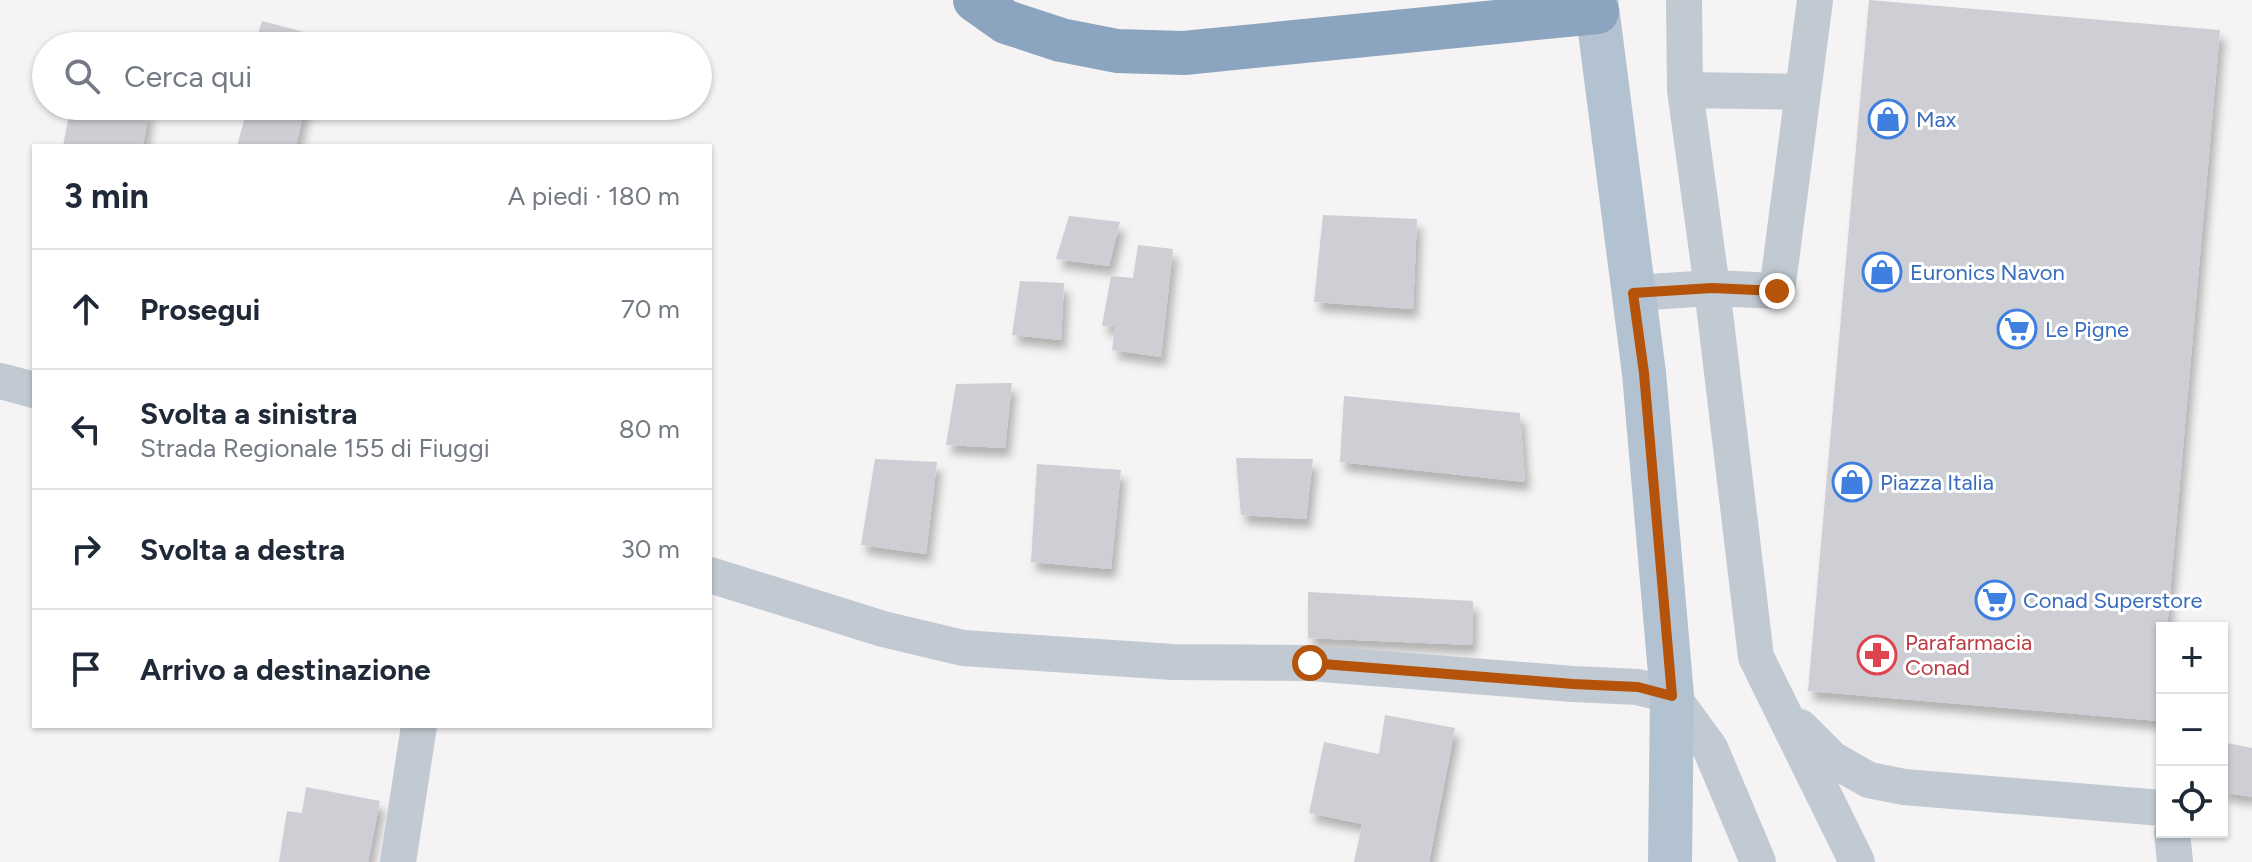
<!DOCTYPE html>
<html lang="it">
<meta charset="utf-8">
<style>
:root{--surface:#fff;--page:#f6f6f7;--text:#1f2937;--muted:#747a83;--line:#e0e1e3}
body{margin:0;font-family:Figtree,sans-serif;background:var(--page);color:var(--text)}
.controls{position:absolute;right:24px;bottom:24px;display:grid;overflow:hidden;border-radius:0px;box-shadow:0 2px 6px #0004}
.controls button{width:72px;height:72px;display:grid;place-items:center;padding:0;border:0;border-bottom:2px solid var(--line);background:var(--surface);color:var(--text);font:40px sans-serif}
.stop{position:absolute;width:24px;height:24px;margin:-18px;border:6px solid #b45309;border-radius:50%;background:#fff}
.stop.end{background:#b45309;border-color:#fff;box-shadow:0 2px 8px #0008}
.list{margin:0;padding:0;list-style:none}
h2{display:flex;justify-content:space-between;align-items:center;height:104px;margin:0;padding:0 32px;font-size:34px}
h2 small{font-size:26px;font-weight:400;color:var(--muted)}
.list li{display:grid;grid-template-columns:52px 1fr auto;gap:24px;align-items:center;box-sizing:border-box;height:120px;padding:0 32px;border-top:2px solid var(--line)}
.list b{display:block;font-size:30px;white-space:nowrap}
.list p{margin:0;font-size:26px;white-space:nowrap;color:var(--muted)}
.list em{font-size:26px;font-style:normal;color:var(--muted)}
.icon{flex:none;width:44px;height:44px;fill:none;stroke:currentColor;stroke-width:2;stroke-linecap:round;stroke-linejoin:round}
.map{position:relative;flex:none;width:2252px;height:862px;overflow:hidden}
.search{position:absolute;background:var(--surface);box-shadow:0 2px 6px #0004;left:32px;top:32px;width:680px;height:88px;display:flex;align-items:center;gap:20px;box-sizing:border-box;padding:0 28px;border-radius:44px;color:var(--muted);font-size:30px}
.panel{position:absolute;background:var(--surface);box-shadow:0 2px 6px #0004;left:32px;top:144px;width:680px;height:584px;border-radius:0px}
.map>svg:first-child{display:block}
.building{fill:#cdcfd5;filter:url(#shadow)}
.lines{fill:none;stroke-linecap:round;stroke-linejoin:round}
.minor{stroke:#c1cad2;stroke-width:36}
.major{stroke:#b3c2d1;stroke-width:44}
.highway{stroke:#8ba5c1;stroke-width:44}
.route{stroke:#b45309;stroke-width:10}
.labels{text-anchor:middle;stroke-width:6;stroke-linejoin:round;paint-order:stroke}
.shop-label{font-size:22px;fill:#366cbe;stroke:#fff;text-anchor:start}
.health-label{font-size:22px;fill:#be3a42;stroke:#fff;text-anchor:start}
</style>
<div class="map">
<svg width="2252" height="862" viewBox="0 0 2252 862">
<defs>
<filter id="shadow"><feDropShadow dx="5" dy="9" stdDeviation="4" flood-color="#0004"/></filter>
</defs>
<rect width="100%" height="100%" fill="#f5f3f3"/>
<!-- building -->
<g class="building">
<polygon points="1869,0 2220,30 2167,628 2162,628 2162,689 2159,721 1808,691"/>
<polygon points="262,21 319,36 317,46 254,46"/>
<polygon points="71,106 99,106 149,111 143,146 63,146"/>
<polygon points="248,106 305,106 296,146 237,146"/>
<polygon points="1323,215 1417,219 1413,309 1314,302"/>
<polygon points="1069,216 1120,222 1109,266 1056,259"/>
<polygon points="1138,245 1173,249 1161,357 1112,350 1115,327 1102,326 1111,276 1133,278"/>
<polygon points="1020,281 1064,283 1061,340 1012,335"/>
<polygon points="1012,383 1005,448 946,445 956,384"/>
<polygon points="1344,396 1520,413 1525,482 1340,462"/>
<polygon points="1236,458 1313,459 1306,519 1241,515"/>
<polygon points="875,459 937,462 926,554 861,545"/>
<polygon points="1037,464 1121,470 1111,569 1031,562"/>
<polygon points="1308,592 1473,601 1472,645 1308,638"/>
<polygon points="1385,715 1455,728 1429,862 1354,862 1362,824 1309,813 1324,742 1379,754"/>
<polygon points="2222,742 2252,748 2252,797 2222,792"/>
<polygon points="306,787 380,801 368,862 279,862 287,811 302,813"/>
</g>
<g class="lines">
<!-- minor -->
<g class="minor">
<polyline points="1684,0 1685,90"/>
<polyline points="1803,92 1685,90 1712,288 1777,291 1815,0"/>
<polyline points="1633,293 1712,288 1756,657 1857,862"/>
<polyline points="0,381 34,390"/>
<polyline points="710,575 883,629 963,648 1173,662 1310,663 1573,684 1638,687 1672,696 1710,748 1758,862"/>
<polyline points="1800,727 1832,759 1869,780 1904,787 2162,808"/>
<polyline points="2172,832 2175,862"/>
<polyline points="398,862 419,726"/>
</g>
<!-- major -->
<polyline class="major" points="1596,0 1644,373 1672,696 1670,862"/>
<!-- highway -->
<polyline class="highway" points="975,0 1006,22 1061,40 1117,51 1184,53 1597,12"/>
</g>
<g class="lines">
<!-- route -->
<polyline class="route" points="1310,663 1573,684 1638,687 1672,696 1644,373 1633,293 1712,288 1777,291"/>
</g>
<!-- icons -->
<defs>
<g id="shop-ring" transform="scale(2)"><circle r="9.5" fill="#fff" stroke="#3f7fe0" stroke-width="1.5"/><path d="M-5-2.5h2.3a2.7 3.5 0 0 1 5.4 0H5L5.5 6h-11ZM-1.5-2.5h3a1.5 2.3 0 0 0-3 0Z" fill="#3f7fe0"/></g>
<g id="supermarket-ring" transform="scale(2)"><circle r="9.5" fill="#fff" stroke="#3f7fe0" stroke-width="1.5"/><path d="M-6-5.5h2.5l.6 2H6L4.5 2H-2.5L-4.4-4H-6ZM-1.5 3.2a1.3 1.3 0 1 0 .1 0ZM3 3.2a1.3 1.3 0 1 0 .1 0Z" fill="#3f7fe0"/></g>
<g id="pharmacy-ring" transform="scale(2)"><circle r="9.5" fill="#fff" stroke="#e0444e" stroke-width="1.5"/><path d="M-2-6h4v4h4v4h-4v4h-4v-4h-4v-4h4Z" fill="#e0444e"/></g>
</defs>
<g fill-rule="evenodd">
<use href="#shop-ring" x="1888" y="119"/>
<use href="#shop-ring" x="1882" y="272"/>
<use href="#supermarket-ring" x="2017" y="329"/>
<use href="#shop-ring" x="1852" y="482"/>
<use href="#supermarket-ring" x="1995" y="600"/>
<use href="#pharmacy-ring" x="1877" y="655"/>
</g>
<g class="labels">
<!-- shop labels -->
<g class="shop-label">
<text x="1916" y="127">Max</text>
<text x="1910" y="280">Euronics Navon</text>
<text x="2045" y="337">Le Pigne</text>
<text x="1880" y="490">Piazza Italia</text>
<text x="2023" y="608">Conad Superstore</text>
</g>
<!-- health labels -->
<g class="health-label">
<text x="1905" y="650">Parafarmacia<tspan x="1905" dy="25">Conad</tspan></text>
</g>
</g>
</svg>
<div class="controls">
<button>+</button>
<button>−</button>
<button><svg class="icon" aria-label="locate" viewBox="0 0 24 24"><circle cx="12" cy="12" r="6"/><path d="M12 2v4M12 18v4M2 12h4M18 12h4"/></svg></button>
</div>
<div class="stop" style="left:1310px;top:663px"></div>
<div class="stop end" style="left:1777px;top:291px"></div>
<div class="search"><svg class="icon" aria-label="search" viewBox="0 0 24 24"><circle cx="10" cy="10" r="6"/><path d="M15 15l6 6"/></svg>Cerca qui</div>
<section class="panel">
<h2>3 min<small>A piedi · 180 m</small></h2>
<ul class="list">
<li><svg class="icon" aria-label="ahead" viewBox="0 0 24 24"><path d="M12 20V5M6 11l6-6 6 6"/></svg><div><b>Prosegui</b></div><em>70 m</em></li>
<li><svg class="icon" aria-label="left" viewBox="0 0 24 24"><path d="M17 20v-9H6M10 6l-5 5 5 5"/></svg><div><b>Svolta a sinistra</b><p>Strada Regionale 155 di Fiuggi</p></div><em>80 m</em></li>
<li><svg class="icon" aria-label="right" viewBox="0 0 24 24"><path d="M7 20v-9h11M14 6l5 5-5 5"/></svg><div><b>Svolta a destra</b></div><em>30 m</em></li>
<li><svg class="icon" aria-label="arrive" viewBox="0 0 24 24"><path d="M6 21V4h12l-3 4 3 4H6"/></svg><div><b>Arrivo a destinazione</b></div></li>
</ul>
</section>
</div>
